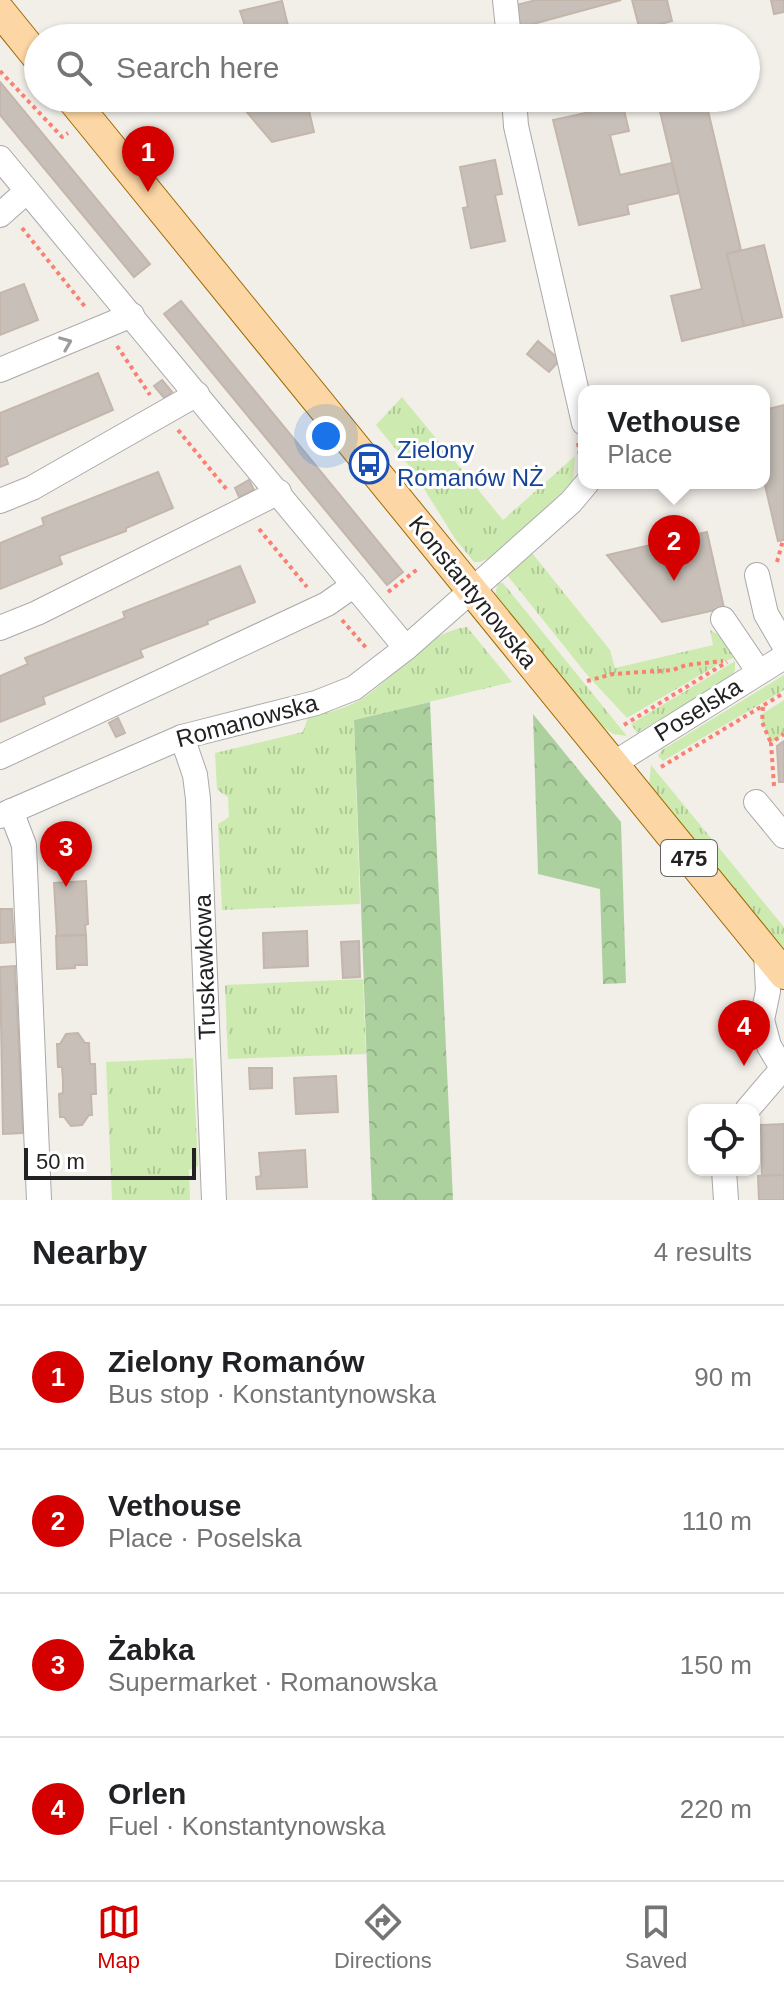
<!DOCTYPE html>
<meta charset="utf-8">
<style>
:root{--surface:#fff;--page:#f6f6f6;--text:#202124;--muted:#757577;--line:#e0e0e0;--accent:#d40000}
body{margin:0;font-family:Helvetica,sans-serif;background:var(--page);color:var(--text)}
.controls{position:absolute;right:24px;bottom:24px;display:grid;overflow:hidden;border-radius:16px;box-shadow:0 2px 6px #0004}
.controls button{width:72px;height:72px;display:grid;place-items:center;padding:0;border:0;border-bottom:2px solid var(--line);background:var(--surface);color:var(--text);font:40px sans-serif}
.scale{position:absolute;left:24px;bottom:20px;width:172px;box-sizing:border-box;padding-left:8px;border:4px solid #222;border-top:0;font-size:22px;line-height:28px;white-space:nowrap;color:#222;-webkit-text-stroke:6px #fff;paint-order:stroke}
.you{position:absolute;left:326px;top:436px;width:28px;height:28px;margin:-20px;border:6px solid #fff;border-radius:50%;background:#1a73e8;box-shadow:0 0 0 12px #1a73e833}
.badge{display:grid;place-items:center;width:52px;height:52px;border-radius:50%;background:var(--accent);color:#fff;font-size:26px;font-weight:700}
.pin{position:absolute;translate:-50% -66px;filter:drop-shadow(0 2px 4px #0008)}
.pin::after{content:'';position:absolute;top:42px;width:28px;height:24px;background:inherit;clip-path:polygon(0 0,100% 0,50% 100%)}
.popup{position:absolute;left:578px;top:385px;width:192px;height:104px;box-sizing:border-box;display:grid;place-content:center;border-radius:16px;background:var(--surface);filter:drop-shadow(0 2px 6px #0005);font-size:26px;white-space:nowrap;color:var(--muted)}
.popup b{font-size:30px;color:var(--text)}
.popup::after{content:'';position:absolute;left:50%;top:100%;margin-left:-16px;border:16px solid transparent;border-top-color:var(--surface)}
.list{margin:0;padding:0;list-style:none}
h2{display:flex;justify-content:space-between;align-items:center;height:104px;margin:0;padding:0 32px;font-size:34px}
h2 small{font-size:26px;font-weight:400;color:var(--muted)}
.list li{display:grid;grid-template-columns:52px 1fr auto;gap:24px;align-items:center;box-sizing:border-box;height:144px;padding:0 32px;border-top:2px solid var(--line)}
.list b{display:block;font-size:30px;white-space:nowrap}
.list p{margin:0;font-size:26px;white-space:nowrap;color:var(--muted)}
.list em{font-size:26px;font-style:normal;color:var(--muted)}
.icon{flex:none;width:44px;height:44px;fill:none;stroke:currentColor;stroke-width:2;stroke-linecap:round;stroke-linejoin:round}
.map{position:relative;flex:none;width:784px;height:1200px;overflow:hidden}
.search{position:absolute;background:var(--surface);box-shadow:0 2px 6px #0004;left:24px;right:24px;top:24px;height:88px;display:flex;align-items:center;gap:20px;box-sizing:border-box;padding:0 28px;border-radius:44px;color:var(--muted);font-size:30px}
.sheet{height:680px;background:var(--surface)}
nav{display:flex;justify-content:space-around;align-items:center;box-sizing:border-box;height:112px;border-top:2px solid var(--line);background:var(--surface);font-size:22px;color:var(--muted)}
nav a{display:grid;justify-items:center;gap:4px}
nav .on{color:var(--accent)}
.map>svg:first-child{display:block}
.grass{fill:url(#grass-tufts)}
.forest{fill:url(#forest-crowns)}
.building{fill:#c7bfb8;stroke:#c4b6ab;stroke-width:2}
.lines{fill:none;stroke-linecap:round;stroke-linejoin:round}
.minor-casing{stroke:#a9a9a9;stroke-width:26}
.major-casing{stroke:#a06b00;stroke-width:32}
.path{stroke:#fa8072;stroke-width:4;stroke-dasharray:4 4;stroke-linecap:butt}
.minor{stroke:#fff;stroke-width:24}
.major{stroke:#fcd6a4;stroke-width:30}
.oneway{stroke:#9c9c9c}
.labels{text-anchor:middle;stroke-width:6;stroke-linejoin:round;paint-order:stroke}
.shield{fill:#fff;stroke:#646464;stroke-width:2}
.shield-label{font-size:22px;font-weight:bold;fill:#222}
.transit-label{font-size:24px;fill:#164399;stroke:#fff;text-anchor:start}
.street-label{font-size:24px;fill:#222;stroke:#fff}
</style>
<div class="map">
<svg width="784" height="1200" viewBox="0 0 784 1200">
<defs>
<pattern id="grass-tufts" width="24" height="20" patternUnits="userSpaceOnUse" patternTransform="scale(2)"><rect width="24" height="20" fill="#cdebb0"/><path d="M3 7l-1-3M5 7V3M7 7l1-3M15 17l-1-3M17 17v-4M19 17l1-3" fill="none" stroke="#b0c997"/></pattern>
<pattern id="forest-crowns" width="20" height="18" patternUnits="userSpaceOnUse" patternTransform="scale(2)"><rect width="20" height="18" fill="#add19e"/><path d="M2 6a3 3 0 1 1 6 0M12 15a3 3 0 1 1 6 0" fill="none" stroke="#95b388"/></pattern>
</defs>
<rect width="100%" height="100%" fill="#f2efe9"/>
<!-- grass -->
<g class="grass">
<polygon points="402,397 503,520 575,456 573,482 492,557 480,562 474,562 456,540 411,468 376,425"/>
<polygon points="532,553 610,650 615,668 713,645 710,630 721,636 734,658 722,662 627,718 588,676 507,575"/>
<polygon points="498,583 503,583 627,736 613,734 588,716 495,594"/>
<path d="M 467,627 L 512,682 L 354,720 L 360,904 L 222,910 L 218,824 L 229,817 L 228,797 L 217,790 L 215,753 L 303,732 L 308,717 C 328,713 349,708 366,696 C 398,674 426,632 467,627 Z"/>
<polygon points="735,661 735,670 732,676 637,733 631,724"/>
<polygon points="784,675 784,690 663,761 658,756 662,750"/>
<polygon points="784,700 784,734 771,743 762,722 762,714"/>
<polygon points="651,765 784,927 784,955 649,785"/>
<polygon points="363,979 366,1054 228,1059 225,985"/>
<polygon points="193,1058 198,1166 189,1170 190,1200 112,1200 106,1062"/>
</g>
<!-- forest -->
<g class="forest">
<polygon points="430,702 453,1200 372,1200 354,720"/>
<polygon points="533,714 621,822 626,983 603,984 600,889 538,874"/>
</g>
<!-- building -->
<g class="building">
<polygon points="536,0 621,0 533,24 534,32 517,36 509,7"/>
<polygon points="632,0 667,0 672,21 653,26 656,38 642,38"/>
<polygon points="771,0 784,0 784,12 774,14"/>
<polygon points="282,1 291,38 204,38 246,29 240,11"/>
<polygon points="0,82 150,264 134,277 0,115"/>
<polygon points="235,98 306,98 314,132 272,142"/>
<polygon points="601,98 621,98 629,131 610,135 620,175 672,163 679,193 627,205 629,214 579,225 553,120 604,109"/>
<polygon points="677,98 705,98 741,250 727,254 744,326 682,341 671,296 702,289 658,103"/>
<polygon points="495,160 502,194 495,195 505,241 471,248 463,208 468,207 460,167"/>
<polygon points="764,245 782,317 744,326 727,254"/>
<polygon points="24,284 38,320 0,335 0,293"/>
<polygon points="181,301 403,572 387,585 164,314"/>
<polygon points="538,341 560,360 549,372 527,354"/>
<polygon points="98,373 113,410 6,457 8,464 0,467 0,413"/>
<polygon points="162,380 172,392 165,399 154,386"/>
<polygon points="784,405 784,540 778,541 764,481 764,410"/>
<polygon points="158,472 173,508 126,528 126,531 59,556 62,564 0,589 0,543 44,525 42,518"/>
<polygon points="249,480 254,490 239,497 235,488"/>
<polygon points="707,532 724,608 662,622 607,555"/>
<polygon points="240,566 255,602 207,621 208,624 140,650 143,657 43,697 45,704 0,722 0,676 28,664 25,658 125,618 123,612"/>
<polygon points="118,718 125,733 116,737 109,723"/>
<polygon points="784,741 784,782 779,782 777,746"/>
<polygon points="86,881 88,924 85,925 86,935 57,936 54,883"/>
<polygon points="0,909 12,909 14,942 0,943"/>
<polygon points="307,931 308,966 264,968 263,933"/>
<polygon points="86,935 87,965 75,965 75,968 57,969 56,936"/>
<polygon points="359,941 360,977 343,978 341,942"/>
<polygon points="15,966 23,1133 3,1134 0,967"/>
<polygon points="78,1033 85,1043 89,1043 90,1064 95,1064 96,1094 91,1094 92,1115 89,1115 82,1125 71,1126 64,1117 60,1117 59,1094 63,1093 63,1081 62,1067 58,1067 57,1044 60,1044 66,1034"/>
<polygon points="249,1068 272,1068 272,1088 250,1089"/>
<polygon points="336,1076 338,1112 296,1114 294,1078"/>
<polygon points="784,1124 784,1179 762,1179 761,1125"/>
<polygon points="305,1150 307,1187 257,1189 256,1177 261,1176 259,1153"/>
<polygon points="784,1175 784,1200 759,1200 758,1176"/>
</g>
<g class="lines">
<!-- minor casing -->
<g class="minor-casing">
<g id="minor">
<polyline points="505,0 509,38"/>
<polyline points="514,98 516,126 584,423"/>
<polyline points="0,158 406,648"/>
<polyline points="0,215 27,191"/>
<polyline points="0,370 132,315"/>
<polyline points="0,501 32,488 197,394"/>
<polyline points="757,575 766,614 784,645"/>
<polyline points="723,619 759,672"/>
<polyline points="0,628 37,613 279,492"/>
<polyline points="182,737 195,775 198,799 214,1200"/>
<polyline points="0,757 327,604 354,585"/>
<polyline points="613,764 784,657"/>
<polyline points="756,802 784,836"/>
<polyline points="11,811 24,845 39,1200"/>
<polyline points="0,816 182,737 316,703 354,688 406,648 497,568 571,502 587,483"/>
<polyline points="766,952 768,991 762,1020 769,1046 784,1071"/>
<polyline points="747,1110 782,1069"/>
<polyline points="724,1170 726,1200"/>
</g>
</g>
<!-- major casing -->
<g class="major-casing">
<g id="major">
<polyline points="0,11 38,58"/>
<polyline points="71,98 784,974"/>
</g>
</g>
<!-- path -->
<g class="path">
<polyline points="0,71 62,137 68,133"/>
<polyline points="22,228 86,308"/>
<polyline points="117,346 150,395"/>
<polyline points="178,430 228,491"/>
<polyline points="578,443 581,462"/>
<polyline points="259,529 307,587"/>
<polyline points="777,562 783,540"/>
<polyline points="388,592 419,568"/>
<polyline points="342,620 368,650"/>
<polyline points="587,681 613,674 673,670 686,665 723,661"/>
<polyline points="763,707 762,722 771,743"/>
<polyline points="624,725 727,662"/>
<polyline points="661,767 784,693"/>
<polyline points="774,786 771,743 784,734"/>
</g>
<!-- minor -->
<use href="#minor" class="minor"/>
<!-- major -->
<use href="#major" class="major"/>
</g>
<!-- one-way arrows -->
<defs><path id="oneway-chevron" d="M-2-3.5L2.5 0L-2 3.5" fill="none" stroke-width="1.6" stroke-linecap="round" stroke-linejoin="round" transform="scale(2)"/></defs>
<use class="oneway" href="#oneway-chevron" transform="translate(66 343) rotate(-22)"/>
<!-- icons -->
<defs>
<g id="bus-ring" transform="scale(2)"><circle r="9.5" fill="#fff" stroke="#1a4fb4" stroke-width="1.5"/><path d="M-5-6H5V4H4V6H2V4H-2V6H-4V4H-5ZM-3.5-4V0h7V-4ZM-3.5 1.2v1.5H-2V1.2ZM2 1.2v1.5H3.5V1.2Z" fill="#1a4fb4"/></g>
</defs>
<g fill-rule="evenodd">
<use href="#bus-ring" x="369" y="464"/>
</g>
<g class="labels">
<!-- shield labels -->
<rect class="shield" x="661" y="840" width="56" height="36" rx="6"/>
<g class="shield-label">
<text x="689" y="866">475</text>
</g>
<!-- transit labels -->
<g class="transit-label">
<text x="397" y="458">Zielony<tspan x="397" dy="28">Romanów NŻ</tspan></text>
</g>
<!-- street labels -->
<g class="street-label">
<text transform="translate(473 592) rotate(51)" y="8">Konstantynowska</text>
<text transform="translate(698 710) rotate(-32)" y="8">Poselska</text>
<text transform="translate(247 721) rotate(-15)" y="8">Romanowska</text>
<text transform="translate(205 967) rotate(-92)" y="8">Truskawkowa</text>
</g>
</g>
</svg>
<div class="controls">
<button><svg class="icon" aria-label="locate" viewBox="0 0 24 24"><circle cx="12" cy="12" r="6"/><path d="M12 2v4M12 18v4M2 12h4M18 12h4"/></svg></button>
</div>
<div class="scale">50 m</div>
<div class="you"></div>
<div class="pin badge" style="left:148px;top:192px">1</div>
<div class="pin badge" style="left:674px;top:581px">2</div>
<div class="popup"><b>Vethouse</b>Place</div>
<div class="pin badge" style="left:66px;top:887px">3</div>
<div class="pin badge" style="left:744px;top:1066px">4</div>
<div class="search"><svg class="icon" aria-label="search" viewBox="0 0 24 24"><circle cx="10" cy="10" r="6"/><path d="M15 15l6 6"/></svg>Search here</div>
</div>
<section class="sheet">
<h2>Nearby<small>4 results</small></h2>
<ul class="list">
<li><span class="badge">1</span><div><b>Zielony Romanów</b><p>Bus stop · Konstantynowska</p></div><em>90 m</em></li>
<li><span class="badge">2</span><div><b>Vethouse</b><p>Place · Poselska</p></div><em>110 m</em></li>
<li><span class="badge">3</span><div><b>Żabka</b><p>Supermarket · Romanowska</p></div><em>150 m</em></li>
<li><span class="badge">4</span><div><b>Orlen</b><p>Fuel · Konstantynowska</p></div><em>220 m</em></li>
</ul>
</section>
<nav>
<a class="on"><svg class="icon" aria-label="map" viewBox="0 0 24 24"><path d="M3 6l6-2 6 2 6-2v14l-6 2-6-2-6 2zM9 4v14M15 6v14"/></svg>Map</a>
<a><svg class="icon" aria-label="directions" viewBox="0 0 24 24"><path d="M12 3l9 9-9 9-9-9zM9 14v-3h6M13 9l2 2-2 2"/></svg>Directions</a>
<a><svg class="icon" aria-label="saved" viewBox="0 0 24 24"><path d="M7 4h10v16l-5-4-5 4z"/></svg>Saved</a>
</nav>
